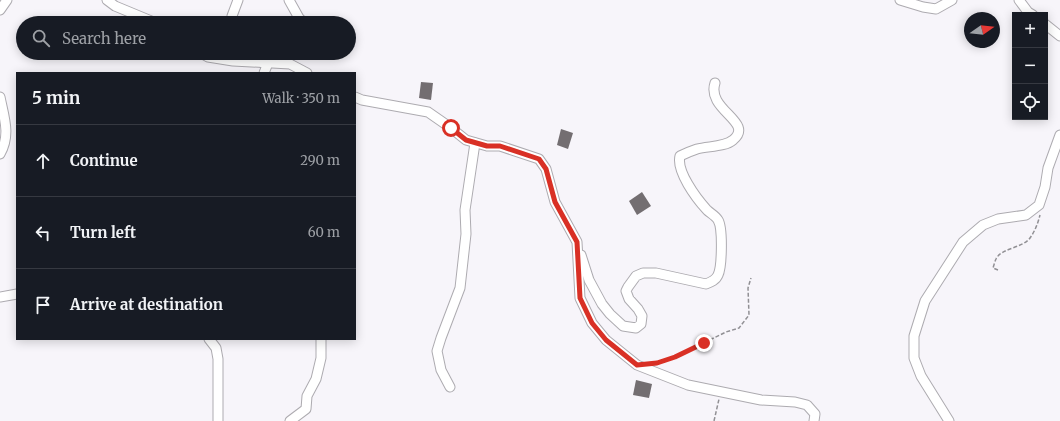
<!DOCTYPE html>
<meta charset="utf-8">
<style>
:root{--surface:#171b24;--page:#20242c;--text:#f1f3f6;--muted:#9ea1a6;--line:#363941}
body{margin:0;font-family:Merriweather,serif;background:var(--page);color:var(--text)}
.controls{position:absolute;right:12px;top:12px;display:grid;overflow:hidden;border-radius:0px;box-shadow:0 2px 10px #0003}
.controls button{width:36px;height:36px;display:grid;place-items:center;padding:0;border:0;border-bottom:1px solid var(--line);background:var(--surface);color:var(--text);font:20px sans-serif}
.compass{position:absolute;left:964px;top:12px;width:36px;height:36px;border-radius:50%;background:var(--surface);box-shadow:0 2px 10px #0003;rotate:76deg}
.stop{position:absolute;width:12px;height:12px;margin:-9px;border:3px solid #d93025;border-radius:50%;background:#fff}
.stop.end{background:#d93025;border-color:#fff;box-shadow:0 1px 4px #0008}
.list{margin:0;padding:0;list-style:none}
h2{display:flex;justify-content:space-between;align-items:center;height:52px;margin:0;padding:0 16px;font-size:17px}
h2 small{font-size:13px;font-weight:400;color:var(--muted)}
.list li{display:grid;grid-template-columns:26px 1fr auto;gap:12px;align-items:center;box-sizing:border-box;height:72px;padding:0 16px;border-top:1px solid var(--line)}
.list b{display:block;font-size:15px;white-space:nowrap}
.list em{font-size:13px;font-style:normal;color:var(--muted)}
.icon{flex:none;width:22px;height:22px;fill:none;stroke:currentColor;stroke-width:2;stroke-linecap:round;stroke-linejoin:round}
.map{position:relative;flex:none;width:1060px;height:421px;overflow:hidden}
.search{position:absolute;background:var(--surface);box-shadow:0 2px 10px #0003;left:16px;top:16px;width:340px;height:44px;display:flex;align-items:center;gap:10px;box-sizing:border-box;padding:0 14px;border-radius:22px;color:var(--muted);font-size:15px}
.panel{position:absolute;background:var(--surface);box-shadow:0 2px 10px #0003;left:16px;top:72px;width:340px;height:268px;border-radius:0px}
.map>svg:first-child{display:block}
.building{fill:#736e71}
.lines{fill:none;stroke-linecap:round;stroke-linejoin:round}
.street-casing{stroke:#adabb0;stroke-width:11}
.path{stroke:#919094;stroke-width:1.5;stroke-dasharray:4 2;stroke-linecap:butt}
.street{stroke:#fff;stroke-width:9}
.route{stroke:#d93025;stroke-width:5}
</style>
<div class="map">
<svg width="1060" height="421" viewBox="0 0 1060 421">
<rect width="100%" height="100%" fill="#f7f5fa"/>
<!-- building -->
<g class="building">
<polygon points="421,82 433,83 431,100 419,98"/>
<polygon points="561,129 573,133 568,149 557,145"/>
<polygon points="642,192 651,206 637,215 629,201"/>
<polygon points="636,380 652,384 649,398 633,395"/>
</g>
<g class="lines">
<!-- street casing -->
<g class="street-casing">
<g id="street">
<polyline points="107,0 115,6 156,23"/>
<polyline points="289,0 299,18 304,23"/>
<polyline points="900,0 923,7 936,9 952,0"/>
<polyline points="1019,0 1028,12 1033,15"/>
<polyline points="0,10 7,0"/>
<polyline points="231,23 232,16 238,0"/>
<polyline points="1045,24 1060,36"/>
<polyline points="201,53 208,57 233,61 290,64 307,73"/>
<polyline points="263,63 272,56 292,53"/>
<polyline points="264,73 268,63"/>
<path d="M 0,97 C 4,117 11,135 0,154"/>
<polyline points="355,97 362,100 428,112 451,128 466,140 487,146 500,146 539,159 546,169 555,202 577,242 580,298 592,323 606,340 637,365 688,385 761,400 795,402 807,405 815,414 814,421"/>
<path d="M 581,255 L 589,280 L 602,304 L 610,314 L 623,326 L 636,328 L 641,324 L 642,316 L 638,309 L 629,299 L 626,291 L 628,287 L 636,276 L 643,273 L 656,273 L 706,284 C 711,282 716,280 718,275 C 722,267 723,228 718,220 C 716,216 710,213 707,210 C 696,198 676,171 680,156 C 686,153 691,151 697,149 C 708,146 725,147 733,140 C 755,122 706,110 715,83"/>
<polyline points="0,297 17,294"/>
<polyline points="209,339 216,348 218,359 218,421"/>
<polyline points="450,387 441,370 437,351 441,338 460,288 466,234 465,210 475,143"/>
<polyline points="290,421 306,409 307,396 316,379 321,358 321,339"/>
<polyline points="949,421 921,376 914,358 914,336 925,301 963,242 983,225 998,219 1026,215 1039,205 1045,187 1048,168 1060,135"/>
</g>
</g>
<!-- path -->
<g class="path">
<path d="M 998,270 L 993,268 C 994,265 995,261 996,259 C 1001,248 1023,248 1030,238 C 1035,231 1038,223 1040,215"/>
<polyline points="655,363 675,357 726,332 739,328 749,315 748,288 751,278"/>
<polyline points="714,421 719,399"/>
</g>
<!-- street -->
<use href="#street" class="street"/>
</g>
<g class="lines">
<!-- route -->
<polyline class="route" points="451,128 466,140 487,146 500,146 539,159 546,169 555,202 577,242 580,298 592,323 606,340 637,365 657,363 675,357 704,343"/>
</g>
</svg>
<div class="controls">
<button>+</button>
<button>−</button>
<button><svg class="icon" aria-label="locate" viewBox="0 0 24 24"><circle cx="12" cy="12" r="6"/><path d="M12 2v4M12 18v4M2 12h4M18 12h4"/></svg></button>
</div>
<svg class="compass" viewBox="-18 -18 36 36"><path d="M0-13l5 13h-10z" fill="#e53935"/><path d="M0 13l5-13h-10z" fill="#9ea1a6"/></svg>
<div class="stop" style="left:451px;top:128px"></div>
<div class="stop end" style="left:704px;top:343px"></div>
<div class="search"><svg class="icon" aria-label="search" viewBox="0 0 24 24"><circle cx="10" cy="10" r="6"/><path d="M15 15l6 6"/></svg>Search here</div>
<section class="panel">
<h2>5 min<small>Walk · 350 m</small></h2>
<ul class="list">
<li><svg class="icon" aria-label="ahead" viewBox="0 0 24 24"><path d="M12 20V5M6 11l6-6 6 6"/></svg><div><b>Continue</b></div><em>290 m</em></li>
<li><svg class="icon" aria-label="left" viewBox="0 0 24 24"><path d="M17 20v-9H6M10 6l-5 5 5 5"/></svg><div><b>Turn left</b></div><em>60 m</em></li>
<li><svg class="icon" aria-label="arrive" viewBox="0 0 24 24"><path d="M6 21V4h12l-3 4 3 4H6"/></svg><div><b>Arrive at destination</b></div></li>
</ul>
</section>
</div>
